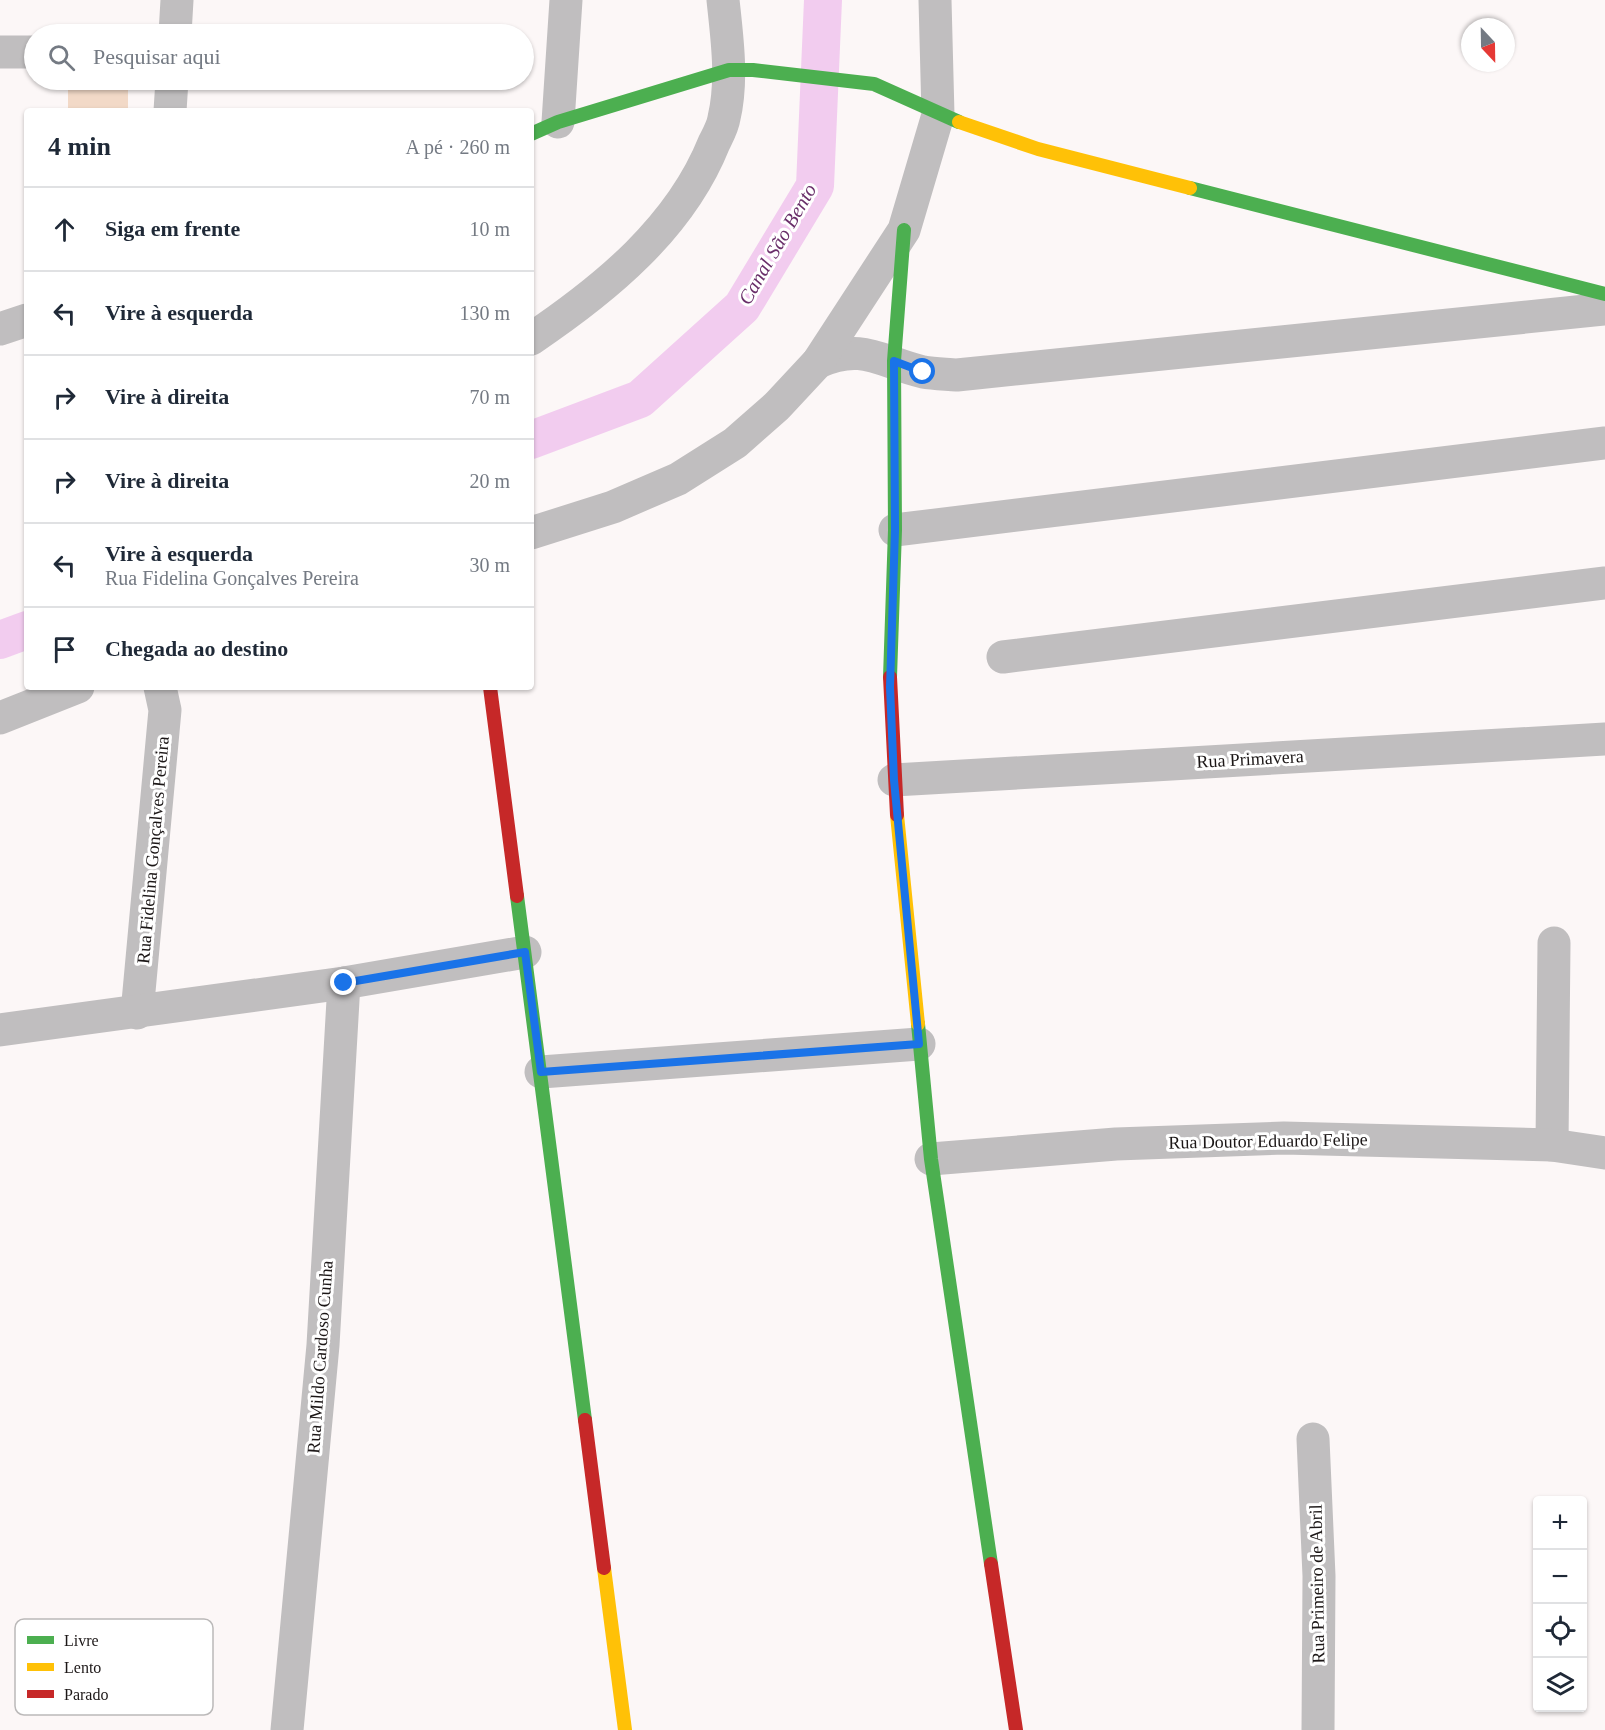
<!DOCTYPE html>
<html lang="pt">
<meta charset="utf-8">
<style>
:root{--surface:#fff;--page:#f6f6f7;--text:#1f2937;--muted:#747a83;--line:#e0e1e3}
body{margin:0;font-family:"Times New Roman",serif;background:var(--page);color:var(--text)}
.controls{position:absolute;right:18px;bottom:18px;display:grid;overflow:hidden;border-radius:6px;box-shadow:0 2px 4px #0004}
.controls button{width:54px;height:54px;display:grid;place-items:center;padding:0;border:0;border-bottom:2px solid var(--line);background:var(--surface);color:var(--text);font:30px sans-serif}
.compass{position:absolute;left:1461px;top:18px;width:54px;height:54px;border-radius:50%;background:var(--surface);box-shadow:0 2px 4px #0004;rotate:158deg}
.stop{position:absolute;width:18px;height:18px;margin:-14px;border:4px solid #1a73e8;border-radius:50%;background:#fff}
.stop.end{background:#1a73e8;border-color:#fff;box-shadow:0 2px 6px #0008}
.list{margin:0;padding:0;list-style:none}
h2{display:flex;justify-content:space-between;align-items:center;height:78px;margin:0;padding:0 24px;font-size:26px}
h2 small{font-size:20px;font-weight:400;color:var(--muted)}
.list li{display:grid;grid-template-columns:39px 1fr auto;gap:18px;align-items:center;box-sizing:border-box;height:84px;padding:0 24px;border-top:2px solid var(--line)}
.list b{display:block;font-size:22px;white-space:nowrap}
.list p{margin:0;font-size:20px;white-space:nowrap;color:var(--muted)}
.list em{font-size:20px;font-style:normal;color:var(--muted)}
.icon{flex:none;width:33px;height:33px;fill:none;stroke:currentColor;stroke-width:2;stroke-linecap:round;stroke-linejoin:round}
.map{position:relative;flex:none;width:1605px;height:1730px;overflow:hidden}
.search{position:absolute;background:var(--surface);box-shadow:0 2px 4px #0004;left:24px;top:24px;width:510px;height:66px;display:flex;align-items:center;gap:15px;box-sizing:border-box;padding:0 21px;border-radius:33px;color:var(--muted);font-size:22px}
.panel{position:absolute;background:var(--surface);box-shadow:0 2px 4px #0004;left:24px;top:108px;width:510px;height:582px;border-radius:6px}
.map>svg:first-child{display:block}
.garden{fill:#f2d9c7}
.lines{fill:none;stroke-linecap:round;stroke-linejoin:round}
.canal{stroke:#f2ccef;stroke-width:38}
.street{stroke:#c0bebf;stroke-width:33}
.fast{stroke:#4caf50;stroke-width:14}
.slow{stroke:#ffc107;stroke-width:14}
.jam{stroke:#c62828;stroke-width:14}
.route{stroke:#1a73e8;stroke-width:8}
.labels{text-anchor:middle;stroke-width:6;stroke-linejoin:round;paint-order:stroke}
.street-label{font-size:18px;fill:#1c1717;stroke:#fff}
.water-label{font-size:20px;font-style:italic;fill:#6a2f6a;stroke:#fff}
.key{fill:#fff;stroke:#bbb9b9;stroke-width:1.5}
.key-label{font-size:16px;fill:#1c1717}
</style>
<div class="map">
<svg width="1605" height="1730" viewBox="0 0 1605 1730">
<rect width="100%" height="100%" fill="#fcf7f7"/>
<!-- garden -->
<polygon class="garden" points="68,87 128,88 128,111 68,111"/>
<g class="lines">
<!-- canal -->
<g class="canal">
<polyline points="531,440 640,399 742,307 815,186 823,0"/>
<polyline points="0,640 27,630"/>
</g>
<!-- street -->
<g class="street">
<polyline points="175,34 177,0"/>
<polyline points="0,52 34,52"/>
<polyline points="170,111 172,80"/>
<polyline points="558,122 566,0"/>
<polyline points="0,329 27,320"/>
<path d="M 531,339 C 605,289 680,228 714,143 C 718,135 723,126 724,118 C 733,80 727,38 723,0"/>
<path d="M 818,362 C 864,342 880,362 923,372 C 934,374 946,374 957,375 L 1605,309"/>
<polyline points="895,530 1605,443"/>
<polyline points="531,533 613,507 678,479 735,443 777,406 818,362 904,230 938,115 935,0"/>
<polyline points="1003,657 1605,583"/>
<polyline points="0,718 78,687"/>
<polyline points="894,780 1605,739"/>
<polyline points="137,1013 165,710 160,687"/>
<polyline points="0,1030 344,983 525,952"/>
<polyline points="541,1072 919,1044"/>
<polyline points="1552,1145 1554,943"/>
<polyline points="931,1159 1116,1144 1284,1138 1552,1145 1605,1153"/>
<polyline points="1313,1439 1319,1576 1318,1730"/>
<polyline points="287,1730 323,1345 344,983"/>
</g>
<!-- fast -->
<g class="fast">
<polyline points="531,134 558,122 729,70 753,70 874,84 959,122"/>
<polyline points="1190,188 1605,294"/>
<polyline points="890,677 895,530 894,361 904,230"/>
<polyline points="517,896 585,1420"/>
<polyline points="918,1024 931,1159 991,1564"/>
</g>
<!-- slow -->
<g class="slow">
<polyline points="959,122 1038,149 1190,188"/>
<polyline points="897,815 918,1024"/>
<polyline points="604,1568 625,1730"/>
</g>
<!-- jam -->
<g class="jam">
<polyline points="890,677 897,815"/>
<polyline points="490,687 517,896"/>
<polyline points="585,1420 604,1568"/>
<polyline points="991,1564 1016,1730"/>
</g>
</g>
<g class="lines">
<!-- route -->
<polyline class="route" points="344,983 525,952 541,1072 919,1044 894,780 890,687 895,530 894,361 923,372"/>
</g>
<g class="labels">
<!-- street labels -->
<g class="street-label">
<text transform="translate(1250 759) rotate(-3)" y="6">Rua Primavera</text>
<text transform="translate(153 850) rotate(-85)" y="6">Rua Fidelina Gonçalves Pereira</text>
<text transform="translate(1268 1141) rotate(-1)" y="6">Rua Doutor Eduardo Felipe</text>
<text transform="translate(320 1357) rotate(-86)" y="6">Rua Mildo Cardoso Cunha</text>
<text transform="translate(1317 1584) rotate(-91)" y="6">Rua Primeiro de Abril</text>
</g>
<!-- water labels -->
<g class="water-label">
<text transform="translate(777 244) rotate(-60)" y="7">Canal São Bento</text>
</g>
</g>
<!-- legend -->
<rect x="15" y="1619" width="198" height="96" rx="9" class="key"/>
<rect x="27" y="1636" width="27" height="8" fill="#4caf50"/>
<rect x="27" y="1663" width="27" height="8" fill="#ffc107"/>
<rect x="27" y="1690" width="27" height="8" fill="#c62828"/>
<g class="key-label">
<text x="64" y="1646">Livre</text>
<text x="64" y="1673">Lento</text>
<text x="64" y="1700">Parado</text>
</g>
</svg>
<div class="controls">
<button>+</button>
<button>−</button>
<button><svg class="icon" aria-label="locate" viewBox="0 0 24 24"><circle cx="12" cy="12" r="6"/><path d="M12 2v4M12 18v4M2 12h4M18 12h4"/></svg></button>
<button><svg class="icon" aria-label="layers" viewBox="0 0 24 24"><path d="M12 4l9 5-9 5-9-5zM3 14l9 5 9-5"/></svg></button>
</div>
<svg class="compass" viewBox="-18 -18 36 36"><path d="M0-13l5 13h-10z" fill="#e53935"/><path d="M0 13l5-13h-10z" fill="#747a83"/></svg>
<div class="stop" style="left:923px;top:372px"></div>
<div class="stop end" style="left:344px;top:983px"></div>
<div class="search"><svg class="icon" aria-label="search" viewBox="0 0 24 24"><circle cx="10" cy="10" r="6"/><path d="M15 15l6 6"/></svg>Pesquisar aqui</div>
<section class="panel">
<h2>4 min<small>A pé · 260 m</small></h2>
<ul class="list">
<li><svg class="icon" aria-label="ahead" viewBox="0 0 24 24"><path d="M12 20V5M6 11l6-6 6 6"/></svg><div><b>Siga em frente</b></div><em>10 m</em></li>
<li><svg class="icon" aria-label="left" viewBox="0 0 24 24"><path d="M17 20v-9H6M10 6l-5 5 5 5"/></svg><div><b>Vire à esquerda</b></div><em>130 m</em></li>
<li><svg class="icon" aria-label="right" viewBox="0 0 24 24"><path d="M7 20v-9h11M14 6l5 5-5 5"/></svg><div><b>Vire à direita</b></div><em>70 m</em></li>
<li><svg class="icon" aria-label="right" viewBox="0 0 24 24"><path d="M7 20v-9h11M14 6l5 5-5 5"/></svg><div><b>Vire à direita</b></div><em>20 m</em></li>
<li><svg class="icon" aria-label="left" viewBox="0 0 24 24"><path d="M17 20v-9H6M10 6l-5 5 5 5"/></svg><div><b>Vire à esquerda</b><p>Rua Fidelina Gonçalves Pereira</p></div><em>30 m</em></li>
<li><svg class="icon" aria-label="arrive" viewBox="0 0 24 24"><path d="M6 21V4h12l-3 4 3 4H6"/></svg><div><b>Chegada ao destino</b></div></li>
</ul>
</section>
</div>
